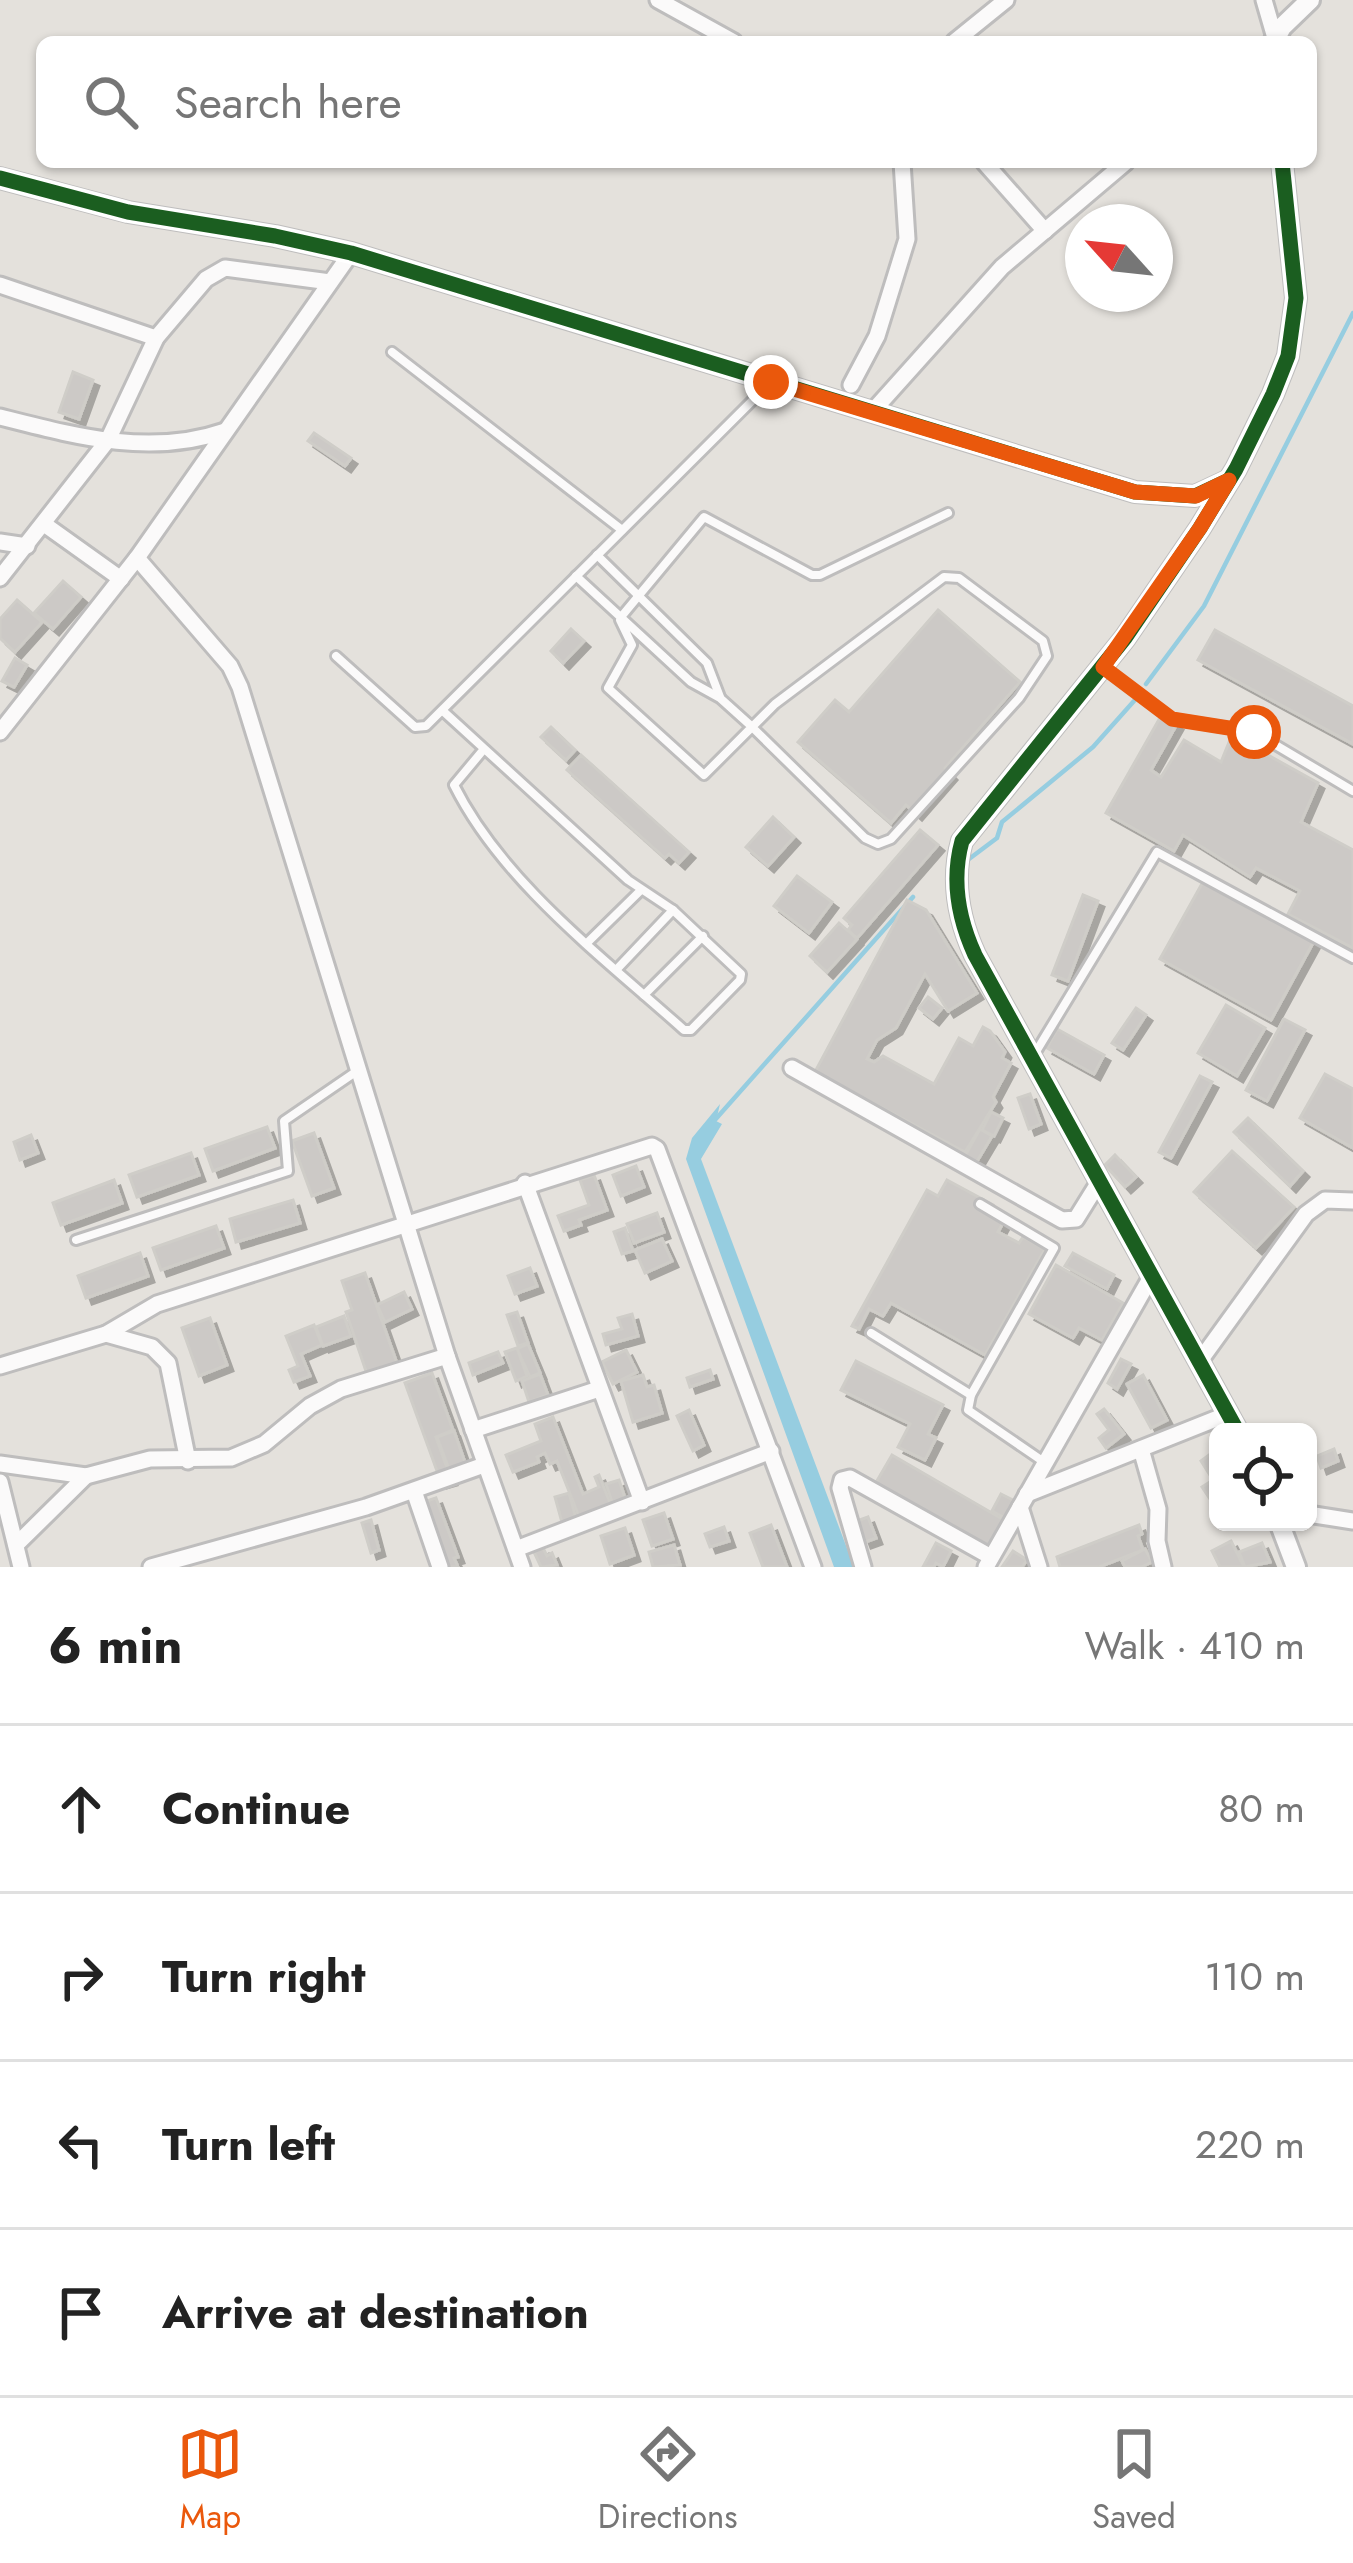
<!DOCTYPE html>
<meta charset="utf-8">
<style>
:root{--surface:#fff;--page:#f2f2f2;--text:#222;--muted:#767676;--line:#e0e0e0;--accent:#ea580c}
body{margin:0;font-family:Jost,sans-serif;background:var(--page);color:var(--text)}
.controls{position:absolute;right:36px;bottom:36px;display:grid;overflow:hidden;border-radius:18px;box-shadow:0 3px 9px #0004}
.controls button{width:108px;height:108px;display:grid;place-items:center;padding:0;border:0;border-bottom:3px solid var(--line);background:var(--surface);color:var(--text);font:60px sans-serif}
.compass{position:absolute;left:1065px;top:204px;width:108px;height:108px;border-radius:50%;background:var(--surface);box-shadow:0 3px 9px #0004;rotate:297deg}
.stop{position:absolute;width:36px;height:36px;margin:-27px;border:9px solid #ea580c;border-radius:50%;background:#fff}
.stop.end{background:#ea580c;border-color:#fff;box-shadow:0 3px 12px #0008}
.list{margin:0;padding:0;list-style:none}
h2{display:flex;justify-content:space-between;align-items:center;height:156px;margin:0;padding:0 48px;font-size:51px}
h2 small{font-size:39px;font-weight:400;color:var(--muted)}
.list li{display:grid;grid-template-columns:78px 1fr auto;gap:36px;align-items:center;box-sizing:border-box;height:168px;padding:0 48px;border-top:3px solid var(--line)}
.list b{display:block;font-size:45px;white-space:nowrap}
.list em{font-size:39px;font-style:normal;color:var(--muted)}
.icon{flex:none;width:66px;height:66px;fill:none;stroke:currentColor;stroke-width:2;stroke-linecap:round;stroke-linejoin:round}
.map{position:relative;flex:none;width:1353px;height:1567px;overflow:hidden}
.search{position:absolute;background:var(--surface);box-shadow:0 3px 9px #0004;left:36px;right:36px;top:36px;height:132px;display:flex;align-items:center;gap:30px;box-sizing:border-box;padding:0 42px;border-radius:18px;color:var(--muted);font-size:45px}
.sheet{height:828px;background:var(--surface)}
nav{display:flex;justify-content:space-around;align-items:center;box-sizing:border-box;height:168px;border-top:3px solid var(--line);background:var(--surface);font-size:33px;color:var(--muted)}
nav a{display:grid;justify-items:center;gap:6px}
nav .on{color:var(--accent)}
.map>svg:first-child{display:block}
.water{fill:#96cde0}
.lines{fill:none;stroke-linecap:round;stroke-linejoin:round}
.stream{stroke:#96cde0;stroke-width:4.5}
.building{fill:#ccc9c6;stroke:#cfcdc8;stroke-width:3;filter:url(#shadow)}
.service-casing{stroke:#bebdbd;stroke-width:14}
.minor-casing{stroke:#bebdbd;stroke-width:21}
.tertiary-casing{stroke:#bebdbd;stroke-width:24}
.service{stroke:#fbfafa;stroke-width:8}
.minor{stroke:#fbfafa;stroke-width:15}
.tertiary{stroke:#fbfafa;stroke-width:18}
.cycleway-casing{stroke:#fff;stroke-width:22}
.cycleway{stroke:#1b5e20;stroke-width:15}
.route{stroke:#ea580c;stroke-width:15}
</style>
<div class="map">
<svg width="1353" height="1567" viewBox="0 0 1353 1567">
<defs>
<filter id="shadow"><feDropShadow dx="6" dy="6" stdDeviation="0" flood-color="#0004"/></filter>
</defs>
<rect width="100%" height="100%" fill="#e4e1dc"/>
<!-- water -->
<polygon class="water" points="720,1104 716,1121 722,1124 701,1159 854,1567 834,1567 686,1159 692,1138"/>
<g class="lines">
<!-- stream -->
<g class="stream">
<polyline points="1146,684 1204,606 1353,313"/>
<polyline points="969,859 997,838 1002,822 1093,747 1134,701"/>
<polyline points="714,1121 913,897"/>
</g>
</g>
<!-- building -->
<g class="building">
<polygon points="73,372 93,380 79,419 59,412"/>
<polygon points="314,433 351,458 345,466 308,441"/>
<polygon points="63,581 81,597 53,629 34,613"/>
<polygon points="17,600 42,622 15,652 0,638 0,619"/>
<polygon points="938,610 1020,682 945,768 951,774 916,814 906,805 891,823 798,742 835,700 849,712"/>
<polygon points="571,629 584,641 563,663 551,651"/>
<polygon points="1215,630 1353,706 1353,744 1198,660"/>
<polygon points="15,658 27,665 14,687 2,681"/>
<polygon points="1161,716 1177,724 1151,770 1161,777 1184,740 1221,762 1232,735 1318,783 1301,822 1353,850 1353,948 1288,914 1300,891 1256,868 1250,877 1183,835 1174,851 1106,813"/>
<polygon points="551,727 575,750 566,760 541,737"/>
<polygon points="581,755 689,852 679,863 669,854 665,858 567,770"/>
<polygon points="773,817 794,837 768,866 746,847"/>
<polygon points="920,830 938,845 857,938 848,930 852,925 844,918"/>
<polygon points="797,876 832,902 809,933 774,906"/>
<polygon points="1204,880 1314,941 1271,1020 1160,959"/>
<polygon points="1083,895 1098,901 1068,981 1052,975"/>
<polygon points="907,900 926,910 977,993 948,1011 925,974 896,1028 877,1040 867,1059 874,1062 883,1056 934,1084 959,1038 973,1046 983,1027 990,1031 1005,1052 1002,1058 1011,1063 993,1097 996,1102 965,1152 815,1072"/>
<polygon points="839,923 857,939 827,972 810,956"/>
<polygon points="928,997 942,1008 933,1019 919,1008"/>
<polygon points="1226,1005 1265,1028 1237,1076 1198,1053"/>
<polygon points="1136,1008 1146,1015 1123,1050 1112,1043"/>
<polygon points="1284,1019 1305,1030 1267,1101 1246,1090"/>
<polygon points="1057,1029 1104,1055 1094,1074 1047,1048"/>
<polygon points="1325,1074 1353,1089 1353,1148 1300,1118"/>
<polygon points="1200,1076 1212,1082 1171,1158 1159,1152"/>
<polygon points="1030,1094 1041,1124 1029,1129 1018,1098"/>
<polygon points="991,1112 1003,1118 994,1136 982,1130"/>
<polygon points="1248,1118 1303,1171 1290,1186 1234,1132"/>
<polygon points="267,1127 275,1148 213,1171 205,1149"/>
<polygon points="980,1129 992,1136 976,1163 965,1156"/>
<polygon points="314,1133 334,1188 312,1196 292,1141"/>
<polygon points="31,1135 38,1153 20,1160 14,1142"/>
<polygon points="1232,1151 1294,1207 1256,1248 1194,1192"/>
<polygon points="191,1153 199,1175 137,1197 129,1175"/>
<polygon points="1115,1155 1136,1177 1125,1187 1105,1165"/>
<polygon points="636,1166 644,1187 621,1196 613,1175"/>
<polygon points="594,1175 607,1210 579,1220 581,1225 564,1231 558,1216 589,1205 580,1180"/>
<polygon points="114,1180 122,1203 61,1225 53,1203"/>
<polygon points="947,1180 993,1205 989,1213 1004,1221 998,1232 1019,1243 1023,1237 1045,1249 985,1355 891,1303 883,1316 869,1309 859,1329 852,1326 927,1190 938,1196"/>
<polygon points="293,1200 300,1223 236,1242 230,1219"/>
<polygon points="657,1213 664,1232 634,1243 627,1224"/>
<polygon points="216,1226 224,1248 161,1270 153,1248"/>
<polygon points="625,1228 633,1251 622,1254 614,1232"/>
<polygon points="662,1239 672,1261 645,1273 635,1250"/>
<polygon points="140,1253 148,1276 86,1298 78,1276"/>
<polygon points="1073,1253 1114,1275 1107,1289 1065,1266"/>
<polygon points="1056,1265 1123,1303 1102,1340 1079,1328 1073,1338 1029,1314"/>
<polygon points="530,1268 537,1286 515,1294 508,1276"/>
<polygon points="365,1273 399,1369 369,1380 346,1312 352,1310 342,1281"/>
<polygon points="404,1292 412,1309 385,1322 377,1305"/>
<polygon points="517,1312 528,1343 518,1346 507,1315"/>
<polygon points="632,1314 638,1336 606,1345 603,1334 622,1329 618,1318"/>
<polygon points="344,1316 351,1336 323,1346 316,1327"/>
<polygon points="210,1318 227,1365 199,1376 182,1328"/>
<polygon points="314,1325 322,1345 301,1354 310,1376 294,1382 289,1370 298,1366 286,1336"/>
<polygon points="528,1344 540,1373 530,1377 517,1349"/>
<polygon points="517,1348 527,1376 516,1381 505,1352"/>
<polygon points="626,1350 637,1372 613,1384 602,1362"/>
<polygon points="498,1352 503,1363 473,1375 469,1363"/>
<polygon points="1121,1359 1131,1364 1117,1389 1108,1383"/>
<polygon points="856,1361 943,1405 928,1434 936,1438 925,1460 898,1447 910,1424 841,1390"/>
<polygon points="710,1370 713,1379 690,1387 687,1378"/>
<polygon points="432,1373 453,1430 436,1437 451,1479 441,1482 405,1383"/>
<polygon points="540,1374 548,1395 529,1402 522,1381"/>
<polygon points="643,1375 647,1387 654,1385 662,1413 633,1422 621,1381"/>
<polygon points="1143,1375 1167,1420 1151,1428 1127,1384"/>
<polygon points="1104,1409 1124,1434 1106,1448 1099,1438 1109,1430 1097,1414"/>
<polygon points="689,1410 704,1445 693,1451 677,1416"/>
<polygon points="553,1417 583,1494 599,1487 595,1477 599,1475 610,1503 580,1519 557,1461 550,1464 545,1453 537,1457 539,1462 513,1472 506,1455 541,1441 535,1424"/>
<polygon points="454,1431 468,1471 452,1477 437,1437"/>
<polygon points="1334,1449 1338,1461 1321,1468 1317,1456"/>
<polygon points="1216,1450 1218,1453 1216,1508 1202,1487 1213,1480 1201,1461"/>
<polygon points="892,1455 1004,1520 985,1551 874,1486"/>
<polygon points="619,1480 625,1498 612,1502 606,1484"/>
<polygon points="569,1493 577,1522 563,1526 555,1497"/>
<polygon points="1001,1494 1015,1501 1005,1518 992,1511"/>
<polygon points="436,1498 458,1557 454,1558 458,1567 447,1567 424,1502"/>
<polygon points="664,1513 673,1539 652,1546 643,1520"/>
<polygon points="868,1517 876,1538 865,1542 857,1521"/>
<polygon points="371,1520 379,1550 371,1553 362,1523"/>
<polygon points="771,1525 787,1567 763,1567 750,1533"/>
<polygon points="1139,1525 1142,1534 1138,1536 1143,1550 1099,1567 1060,1567 1057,1557"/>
<polygon points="724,1527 729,1541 710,1547 705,1534"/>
<polygon points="625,1528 634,1555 610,1564 601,1536"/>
<polygon points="1231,1541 1244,1567 1220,1567 1212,1551"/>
<polygon points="936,1543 951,1551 943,1567 936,1563 934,1567 923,1567"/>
<polygon points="1262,1543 1270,1562 1245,1567 1239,1552"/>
<polygon points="674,1545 680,1565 653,1567 649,1552"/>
<polygon points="543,1548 547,1556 552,1553 557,1565 541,1567 534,1552"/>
<polygon points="1145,1549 1152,1562 1141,1567 1125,1567 1122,1561"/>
<polygon points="1013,1551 1027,1560 1022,1567 1002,1567"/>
</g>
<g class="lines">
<!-- service casing -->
<g class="service-casing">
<g id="service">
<polyline points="392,352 622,530"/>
<polyline points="597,555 707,663 720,697"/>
<polyline points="576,576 691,682 720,698 750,725 865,838 878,844 891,839 1019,698 1047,656 1043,641 959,578 944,577 775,704 704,775 608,688 632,645 620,620 621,617 704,517 812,575 820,575 948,513"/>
<polyline points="336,656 415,727 426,726 770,383"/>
<polyline points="1104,668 1172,719 1254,732 1353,791"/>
<path d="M 443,711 L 628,880 L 673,910 L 741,974 L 740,980 L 691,1030 L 684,1030 C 604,958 503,883 454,785 L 484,749"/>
<polyline points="588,942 641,890"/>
<polyline points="617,969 673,910"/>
<polyline points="644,995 703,936"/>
<polyline points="1034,1055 1157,852 1353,958"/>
<polyline points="980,1204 1054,1248 971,1395 968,1410 1044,1462"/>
<polyline points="76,1240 288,1171 284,1121 357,1071"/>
<polyline points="871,1333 971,1395"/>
</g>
</g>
<!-- minor casing -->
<g class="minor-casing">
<g id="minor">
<polyline points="658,0 734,42"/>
<polyline points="1264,0 1275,38 1271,42"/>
<polyline points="954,42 1006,0"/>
<polyline points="984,162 1045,231"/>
<polyline points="0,285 156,338"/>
<polyline points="851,385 877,336 907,239 902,162"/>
<polyline points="872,412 1002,267 1126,162"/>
<path d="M 0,417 C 75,436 150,457 225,431"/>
<polyline points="44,524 121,579"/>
<polyline points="0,542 27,546"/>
<polyline points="137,558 230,666 240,687 447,1356 522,1567"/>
<polyline points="0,578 108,440 156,338 206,279 225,268 330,282"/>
<polyline points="0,732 137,558 351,253"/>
<polyline points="792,1068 1062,1220 1076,1219 1099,1182"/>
<polyline points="525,1183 642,1502"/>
<polyline points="106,1334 152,1347 168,1363 188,1461"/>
<polyline points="1199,1362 1306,1214 1325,1200 1353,1201"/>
<polyline points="0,1366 106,1334 157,1304 652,1146 657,1149 813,1567"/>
<polyline points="473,1430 599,1389"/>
<polyline points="1141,1449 1158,1509 1157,1541 1163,1567"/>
<polyline points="0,1464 86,1476 150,1459 231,1458 264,1444 310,1406 341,1389 447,1356"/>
<polyline points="0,1482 21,1567"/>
<polyline points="414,1491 440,1567"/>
<polyline points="1027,1494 1228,1414"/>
<polyline points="1020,1507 1039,1567"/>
<polyline points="1308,1514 1353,1521"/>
<polyline points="16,1545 86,1476"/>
<polyline points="516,1549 771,1451"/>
<polyline points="151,1567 366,1507 484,1465"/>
<polyline points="863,1567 840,1488 842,1480 850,1478 991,1557"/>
<polyline points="986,1567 1151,1277"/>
</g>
</g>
<!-- tertiary casing -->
<g class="tertiary-casing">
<g id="tertiary">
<polyline points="1274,42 1282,27 1310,0"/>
<polyline points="0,178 128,212 275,236 351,253 1135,492 1195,496 1225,482"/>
<path d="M 1238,1432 L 975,955 C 958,918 951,881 962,841 L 1125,638 L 1200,528 L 1236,469 L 1273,394 L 1288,356 L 1296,298 L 1282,162"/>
<polyline points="1279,1522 1296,1567"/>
</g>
</g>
<!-- service -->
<use href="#service" class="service"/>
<!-- minor -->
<use href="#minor" class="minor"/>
<!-- tertiary -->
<use href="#tertiary" class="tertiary"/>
<!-- cycleway casing -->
<g class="cycleway-casing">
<g id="cycleway">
<polyline points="0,178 128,212 275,236 351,253 1135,492 1195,496 1229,480"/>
<path d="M 1238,1432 L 975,955 C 958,918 951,881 962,841 L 1125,638 L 1200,528 L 1236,469 L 1273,394 L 1288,356 L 1296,298 L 1282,162"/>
</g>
</g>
<!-- cycleway -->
<use href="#cycleway" class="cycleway"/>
</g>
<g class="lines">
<!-- route -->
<polyline class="route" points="771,382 1135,492 1196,496 1229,480 1200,528 1103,667 1172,719 1254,732"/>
</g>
</svg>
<div class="controls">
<button><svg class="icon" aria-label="locate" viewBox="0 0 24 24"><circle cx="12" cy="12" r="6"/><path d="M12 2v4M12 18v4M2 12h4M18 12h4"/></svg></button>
</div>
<svg class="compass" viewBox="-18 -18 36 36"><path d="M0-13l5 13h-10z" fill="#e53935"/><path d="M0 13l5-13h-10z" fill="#767676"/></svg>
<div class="stop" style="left:1254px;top:732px"></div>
<div class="stop end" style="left:771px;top:382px"></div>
<div class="search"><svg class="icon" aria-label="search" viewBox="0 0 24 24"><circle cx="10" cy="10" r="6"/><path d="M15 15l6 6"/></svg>Search here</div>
</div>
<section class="sheet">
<h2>6 min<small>Walk · 410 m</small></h2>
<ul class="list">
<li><svg class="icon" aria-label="ahead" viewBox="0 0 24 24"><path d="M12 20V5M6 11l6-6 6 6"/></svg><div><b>Continue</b></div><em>80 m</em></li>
<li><svg class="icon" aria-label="right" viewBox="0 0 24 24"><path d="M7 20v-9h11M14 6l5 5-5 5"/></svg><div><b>Turn right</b></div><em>110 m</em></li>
<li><svg class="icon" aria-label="left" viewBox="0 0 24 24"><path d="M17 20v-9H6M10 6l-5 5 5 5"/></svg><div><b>Turn left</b></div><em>220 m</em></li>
<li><svg class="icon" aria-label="arrive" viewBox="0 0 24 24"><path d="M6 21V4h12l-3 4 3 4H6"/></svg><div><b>Arrive at destination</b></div></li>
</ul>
</section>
<nav>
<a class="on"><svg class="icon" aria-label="map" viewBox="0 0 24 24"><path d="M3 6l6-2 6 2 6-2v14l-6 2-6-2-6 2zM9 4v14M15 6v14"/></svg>Map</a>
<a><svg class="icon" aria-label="directions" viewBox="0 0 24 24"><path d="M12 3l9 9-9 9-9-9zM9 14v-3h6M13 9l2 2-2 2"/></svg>Directions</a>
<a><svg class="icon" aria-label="saved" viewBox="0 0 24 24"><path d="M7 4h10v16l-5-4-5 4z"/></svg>Saved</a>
</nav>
